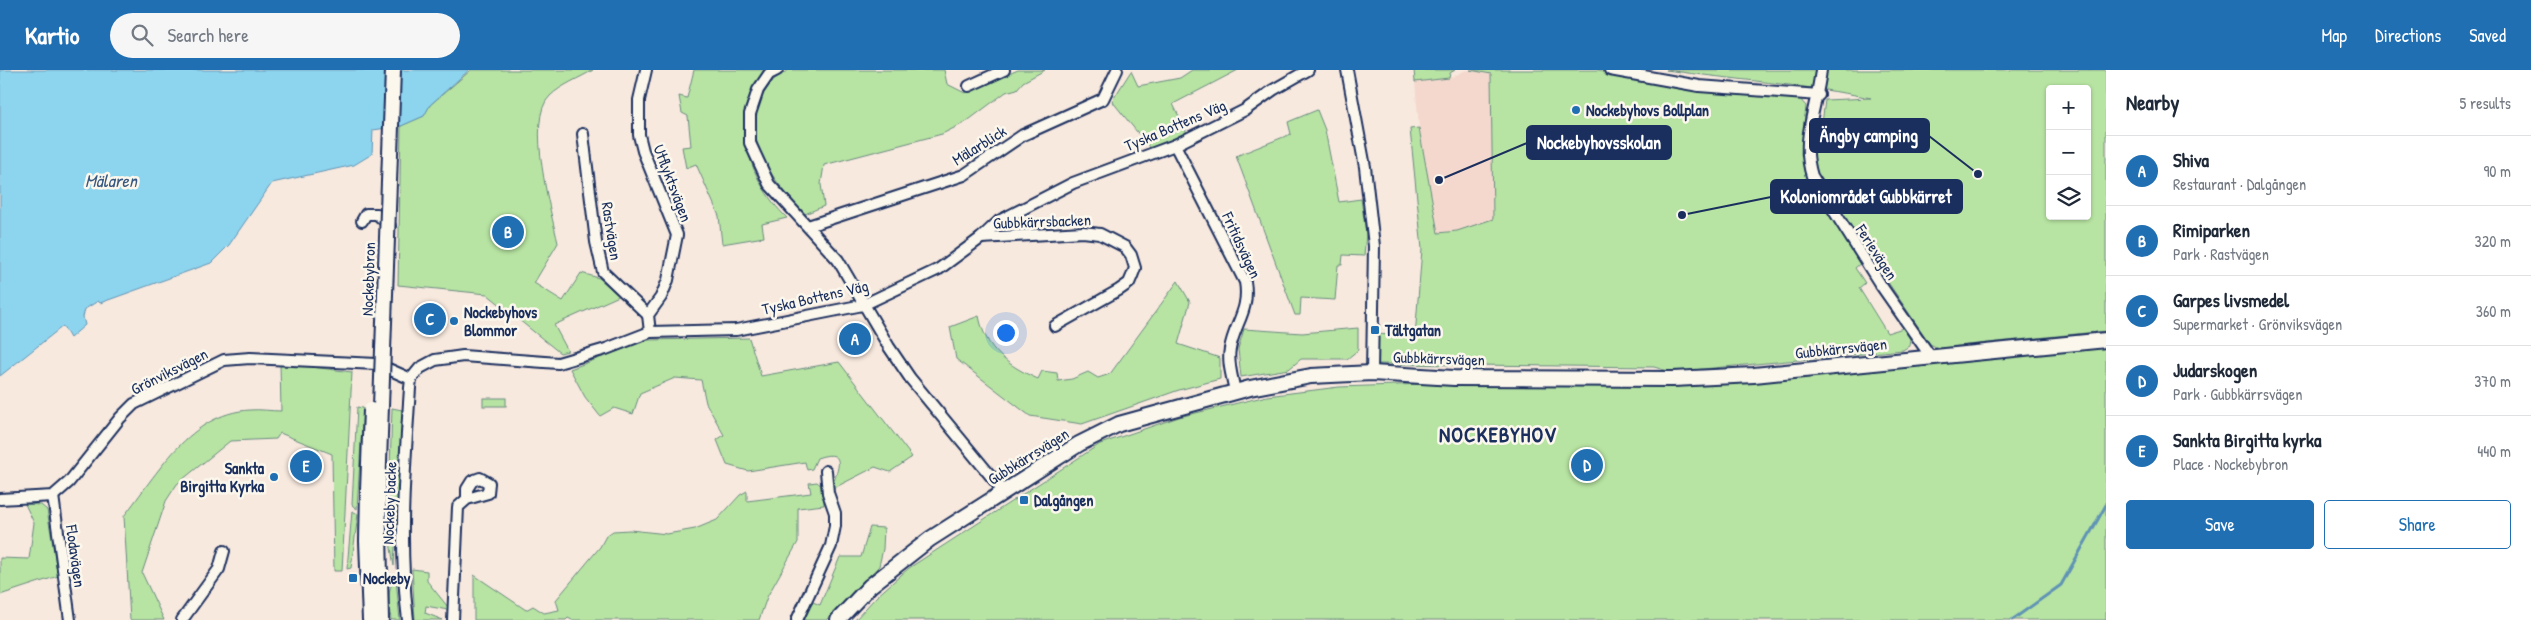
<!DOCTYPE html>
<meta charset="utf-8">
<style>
:root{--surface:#fff;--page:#f6f6f7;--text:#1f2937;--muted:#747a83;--line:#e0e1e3;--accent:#1f6fb2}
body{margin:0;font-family:"Patrick Hand",sans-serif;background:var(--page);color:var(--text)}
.controls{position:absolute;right:15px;top:15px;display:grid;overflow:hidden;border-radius:5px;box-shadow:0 1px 4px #0004}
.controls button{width:45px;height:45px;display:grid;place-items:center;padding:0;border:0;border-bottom:1px solid var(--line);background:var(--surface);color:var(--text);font:25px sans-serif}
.you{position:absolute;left:1005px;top:262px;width:18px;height:18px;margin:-12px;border:4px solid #fff;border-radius:50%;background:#1a73e8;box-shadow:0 0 0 8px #1a73e833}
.badge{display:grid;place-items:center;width:32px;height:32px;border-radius:50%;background:var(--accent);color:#fff;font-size:16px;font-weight:700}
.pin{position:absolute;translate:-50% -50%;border:2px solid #fff;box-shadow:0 1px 5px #0006}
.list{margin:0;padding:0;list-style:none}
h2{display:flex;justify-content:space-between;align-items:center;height:65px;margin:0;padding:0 20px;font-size:21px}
h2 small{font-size:16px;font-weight:400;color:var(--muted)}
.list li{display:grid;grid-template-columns:32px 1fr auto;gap:15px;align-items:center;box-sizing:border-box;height:70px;padding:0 20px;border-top:1px solid var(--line)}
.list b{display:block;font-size:19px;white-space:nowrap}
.list p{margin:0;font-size:16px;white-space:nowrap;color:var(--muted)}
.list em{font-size:16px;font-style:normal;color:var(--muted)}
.actions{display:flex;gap:10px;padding:15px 20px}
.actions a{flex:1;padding:11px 0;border:1px solid var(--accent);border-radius:5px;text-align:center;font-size:18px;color:var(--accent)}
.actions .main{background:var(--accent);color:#fff}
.icon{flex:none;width:28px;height:28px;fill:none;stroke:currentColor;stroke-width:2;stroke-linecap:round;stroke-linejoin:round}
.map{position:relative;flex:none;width:2106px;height:550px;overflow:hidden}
header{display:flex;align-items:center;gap:30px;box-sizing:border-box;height:70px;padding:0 25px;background:var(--accent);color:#fff}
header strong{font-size:24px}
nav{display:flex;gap:28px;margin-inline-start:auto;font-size:18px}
.search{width:350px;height:45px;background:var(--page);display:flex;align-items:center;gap:12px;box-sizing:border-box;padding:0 18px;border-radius:28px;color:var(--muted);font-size:19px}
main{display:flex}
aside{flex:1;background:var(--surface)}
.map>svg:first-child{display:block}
.built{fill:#f4d8cd}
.green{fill:#b7e4a2;stroke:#698a80;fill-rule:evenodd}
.water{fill:#8dd5ef;stroke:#5f93b5}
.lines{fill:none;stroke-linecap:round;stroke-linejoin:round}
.stream{stroke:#5f93b5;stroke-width:3}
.street-casing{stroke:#1b2f5e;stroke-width:14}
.secondary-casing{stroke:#1b2f5e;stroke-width:18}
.street{stroke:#fbf7ec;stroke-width:10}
.secondary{stroke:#fbf7ec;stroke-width:14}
.secondary-bridge-casing{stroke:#1b2f5e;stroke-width:18;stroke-linecap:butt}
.secondary-bridge{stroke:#fbf7ec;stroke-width:14}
.poi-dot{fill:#1f6fb2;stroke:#fbf7ec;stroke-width:2}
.labels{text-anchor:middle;stroke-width:5;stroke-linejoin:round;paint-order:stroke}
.poi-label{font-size:16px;font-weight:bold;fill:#1b2f5e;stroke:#fbf7ec;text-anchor:start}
.street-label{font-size:16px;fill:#1b2f5e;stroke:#fbf7ec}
.water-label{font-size:18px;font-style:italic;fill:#385882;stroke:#fbf7ec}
.district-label{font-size:21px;font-weight:bold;letter-spacing:1px;fill:#1b2f5e;stroke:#fbf7ec}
.leader{fill:none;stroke:#1b2f5e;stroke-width:2}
.callout-dot{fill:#1b2f5e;stroke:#fbf7ec;stroke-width:2}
.callout{fill:#1b2f5e;stroke:#1b2f5e;stroke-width:2}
.callout-label{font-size:18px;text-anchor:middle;font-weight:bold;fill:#fff}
</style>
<header>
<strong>Kartio</strong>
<div class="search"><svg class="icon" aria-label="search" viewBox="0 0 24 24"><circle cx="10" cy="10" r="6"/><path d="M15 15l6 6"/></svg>Search here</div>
<nav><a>Map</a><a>Directions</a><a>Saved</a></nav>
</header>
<main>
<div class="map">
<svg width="2106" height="550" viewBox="0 0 2106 550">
<rect width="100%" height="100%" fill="#f8e9de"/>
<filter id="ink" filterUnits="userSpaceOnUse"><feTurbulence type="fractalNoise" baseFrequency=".02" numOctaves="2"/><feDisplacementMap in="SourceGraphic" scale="10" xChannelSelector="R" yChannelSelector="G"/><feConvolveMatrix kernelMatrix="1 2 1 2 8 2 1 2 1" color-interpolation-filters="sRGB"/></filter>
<g filter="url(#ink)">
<!-- built -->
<polygon class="built" points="1466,0 1491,4 1493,149 1457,161 1438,163 1419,58 1415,12 1452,7"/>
<!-- green -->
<g class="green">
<path d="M 471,0 L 593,0 C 580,8 561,15 550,26 C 525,49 551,142 558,173 L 534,213 L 563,231 L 581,203 L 599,208 L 619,226 L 554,255 L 568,281 L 560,283 L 487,224 L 398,215 L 401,56 L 424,46 L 430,35 Z"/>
<path d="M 694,0 L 768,0 C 729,47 746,108 787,148 L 762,154 L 764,167 L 722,174 L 719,146 L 696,94 L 686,98 L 682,77 L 691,76 L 688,46 L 682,43 L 679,26 L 687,28 Z"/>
<path d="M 789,0 L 944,0 L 947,14 L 965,23 L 1018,0 L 1045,0 L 1023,12 L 1017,19 L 1006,22 L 966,52 L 942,64 L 824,95 L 821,114 L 824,136 L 805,144 C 776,114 739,71 762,27 C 769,14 776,6 789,0 Z"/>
<polygon points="1192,0 1238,0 1173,34 1187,63 1150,78 1112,31 1131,1 1138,16 1180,8"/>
<polygon points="1414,0 1455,0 1450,3 1449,8 1415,12"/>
<polygon points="1470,0 1598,0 1697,18 1799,28 1806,36 1801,84 1808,109 1862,192 1855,198 1865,213 1859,218 1887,263 1903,258 1910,269 1909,276 1903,280 1671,302 1654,297 1379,294 1375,289 1377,264 1415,267 1422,179 1410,59 1419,58 1438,163 1457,161 1493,149 1491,4"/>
<path d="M 1666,0 L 2106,0 L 2106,261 L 1938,278 L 1930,274 L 1817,108 L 1811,80 L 1812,65 L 1821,62 L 1825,30 L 1871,28 C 1803,14 1734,10 1666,0 ZM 2050,19 L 2087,19 L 2087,146 L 2050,146 Z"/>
<polygon points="1317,40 1325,60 1339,132 1361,129 1366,163 1364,186 1343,185 1342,195 1338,195 1335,230 1301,228 1300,245 1295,245 1236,86 1291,64 1288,52"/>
<path d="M 1178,211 L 1190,232 L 1178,274 L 1220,288 L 1220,309 L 1179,320 L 1082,354 L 1030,346 L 956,289 L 950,257 L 979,246 C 985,279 1008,296 1038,309 L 1042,301 L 1057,303 L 1058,311 L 1072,309 L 1088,302 L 1098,308 L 1110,304 Z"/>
<polygon points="1358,258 1358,280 1347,289 1301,289 1289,299 1241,307 1238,279 1244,259 1302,263"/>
<path d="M 749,268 L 761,306 L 839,292 L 912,387 L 890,402 L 875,397 L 832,419 C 834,406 852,376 817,388 L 812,399 L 807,400 L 805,392 L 748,401 L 727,395 L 717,370 L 724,365 L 706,333 L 701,310 L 675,308 L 640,323 L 633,344 L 614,338 L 600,346 L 585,327 L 570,299 L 648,270 Z"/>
<polygon points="2106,278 2106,550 855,550 876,527 909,498 1100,374 1179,347 1267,326 1339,317 1511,311 1654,317 1709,315"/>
<path d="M 280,293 L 352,302 L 342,501 L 334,501 L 332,384 L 280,363 L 276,369 L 230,371 L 177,414 L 166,431 L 142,503 L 164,550 L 130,550 L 124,446 C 157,404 190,343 250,340 C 260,339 271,341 281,341 Z"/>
<rect x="483" y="328" width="23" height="8"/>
<polygon points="357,337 363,338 357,439 352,435"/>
<polygon points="392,338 402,340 394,496 388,460"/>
<polygon points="817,412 823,417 824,435 798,438 798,472 767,527 759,550 572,550 568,548 566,550 474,550 474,505 526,540 533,536 544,543 559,540 556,530 600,477 606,466 613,461 630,460 667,464 695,459 717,450 740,425 747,421 747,431 811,423 809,413"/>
<polygon points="25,434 41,435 47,440 58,506 0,525 0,488 29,489 34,453"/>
<polygon points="352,441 358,444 351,498 347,499"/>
<polygon points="870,457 884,458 883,479 879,496 826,550 804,550 813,532 820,535 840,487 861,487"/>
<polygon points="412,499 427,501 427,511 448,537 448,540 426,536 425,543 443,550 415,550"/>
<path d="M 396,510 L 400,550 L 391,550 C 390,538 385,517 396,510 Z"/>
</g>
<!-- water -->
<polygon class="water" points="0,0 469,0 430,35 424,46 401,56 373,60 372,84 354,95 272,113 229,175 211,193 100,233 98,231 85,239 83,247 85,255 70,268 63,256 0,306"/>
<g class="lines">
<!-- stream -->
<polyline class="stream" points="2012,550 2061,515 2106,435"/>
<!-- street casing -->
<g class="street-casing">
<g id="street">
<polyline points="646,0 639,30 639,65 643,81 677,165 668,210 661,227 648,245 650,262"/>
<polyline points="777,0 769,4 758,20 750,44 750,73 769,114 838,190 889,277 910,308 1004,422"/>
<polyline points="1347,0 1365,97 1374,176 1372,303"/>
<polyline points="1610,0 1699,16 1819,25"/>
<path d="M 1821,0 C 1817,38 1800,68 1812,106 L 1880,214 L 1931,287"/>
<polyline points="969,16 1004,0"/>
<polyline points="583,64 596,172 603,202 648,245"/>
<path d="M 1175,75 L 1245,212 C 1250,241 1234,254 1230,279 C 1227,293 1233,309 1235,322"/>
<polyline points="362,151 366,144 377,144 390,156"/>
<polyline points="808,156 964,105 1023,65 1103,29 1117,0"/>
<polyline points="981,168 1083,162 1100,164 1125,177 1131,185 1135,198 1132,206 1129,213 1119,220 1055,256"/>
<polyline points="53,426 70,550"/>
<polyline points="0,429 53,426 69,412 120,348 134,334 224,290 250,288 377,294 411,309"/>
<polyline points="182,550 219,499 224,481"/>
<path d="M 408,550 C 398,473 405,395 410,318 L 411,309 L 420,298 L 435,290 L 463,286 L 558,293 L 606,279 L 650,262 L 736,260 L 863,235 L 939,199 L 981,168 L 999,151 L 1073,113 L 1175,75 L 1245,40 L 1273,20 L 1308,0"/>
<polyline points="453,550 458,437 467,429 488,423 489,413 480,408 472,411 467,419 467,429"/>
<polyline points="797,550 831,476 835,456 835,443 828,423 826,401"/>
</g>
</g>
<!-- secondary casing -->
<g class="secondary-casing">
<g id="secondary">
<polyline points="368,420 367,471 370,550"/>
<polyline points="378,420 381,550"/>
<polyline points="838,550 870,516 930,469 1079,374 1119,354 1250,318 1311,306 1372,303 1454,308 1673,309 1754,305 2106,270"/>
</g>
</g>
<!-- street -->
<use href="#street" class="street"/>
<!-- secondary -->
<use href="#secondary" class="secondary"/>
<!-- secondary-bridge casing -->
<g class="secondary-bridge-casing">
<g id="secondary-bridge">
<polyline points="368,420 371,340"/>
<polyline points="378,420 393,0"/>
</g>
</g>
<!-- secondary-bridge -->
<use href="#secondary-bridge" class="secondary-bridge"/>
</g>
</g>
<!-- markers -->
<g class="poi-dot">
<circle cx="1576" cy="40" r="5"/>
<circle cx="454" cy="251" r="5"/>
<rect x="1370" y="255" width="10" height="10" rx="2.5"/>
<circle cx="274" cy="407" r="5"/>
<rect x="1019" y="425" width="10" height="10" rx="2.5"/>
<rect x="348" y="503" width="10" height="10" rx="2.5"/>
</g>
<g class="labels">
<!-- poi labels -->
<g class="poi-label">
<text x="1586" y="46">Nockebyhovs Bollplan</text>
<text x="464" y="248">Nockebyhovs<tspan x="464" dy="18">Blommor</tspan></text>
<text x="1385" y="266">Tältgatan</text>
<text x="264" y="404" text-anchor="end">Sankta<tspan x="264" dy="18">Birgitta Kyrka</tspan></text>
<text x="1034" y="436">Dalgången</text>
<text x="363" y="514">Nockeby</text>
</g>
<!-- street labels -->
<g class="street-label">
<text transform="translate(1175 55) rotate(-23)" y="6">Tyska Bottens Väg</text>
<text transform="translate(979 75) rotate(-32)" y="6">Mälarblick</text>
<text transform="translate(673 113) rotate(69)" y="6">Utflyktsvägen</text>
<text transform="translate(1042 151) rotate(-2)" y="6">Gubbkärrsbacken</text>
<text transform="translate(612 161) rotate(81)" y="6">Rastvägen</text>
<text transform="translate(1242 175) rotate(65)" y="6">Fritidsvägen</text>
<text transform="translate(1877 182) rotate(57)" y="6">Ferievägen</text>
<text transform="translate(368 209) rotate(-88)" y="6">Nockebybron</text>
<text transform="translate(815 227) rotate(-13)" y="6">Tyska Bottens Väg</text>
<text transform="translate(1841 278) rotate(-6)" y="6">Gubbkärrsvägen</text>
<text transform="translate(1439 288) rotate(2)" y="6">Gubbkärrsvägen</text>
<text transform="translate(169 301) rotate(-27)" y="6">Grönviksvägen</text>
<text transform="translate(1028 386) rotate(-32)" y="6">Gubbkärrsvägen</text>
<text transform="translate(389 433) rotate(-88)" y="6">Nockeby backe</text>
<text transform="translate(76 486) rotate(82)" y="6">Flodavägen</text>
</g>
<!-- water labels -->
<g class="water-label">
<text x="111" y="117">Mälaren</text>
</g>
<!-- district labels -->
<g class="district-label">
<text x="1498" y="372">NOCKEBYHOV</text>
</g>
</g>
<!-- callouts -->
<path class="leader" d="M1978 104L1929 66M1439 110L1527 73M1682 145L1771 127"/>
<g class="callout-dot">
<circle cx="1978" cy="104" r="5"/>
<circle cx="1439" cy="110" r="5"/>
<circle cx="1682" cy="145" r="5"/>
</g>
<g class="callout">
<rect x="1810" y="49" width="119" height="33" rx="5"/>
<rect x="1527" y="56" width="144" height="33" rx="5"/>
<rect x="1771" y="110" width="191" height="33" rx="5"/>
</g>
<g class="callout-label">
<text x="1869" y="72">Ängby camping</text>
<text x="1599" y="79">Nockebyhovsskolan</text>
<text x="1866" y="133">Koloniområdet Gubbkärret</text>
</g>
</svg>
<div class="controls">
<button>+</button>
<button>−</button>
<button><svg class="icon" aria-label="layers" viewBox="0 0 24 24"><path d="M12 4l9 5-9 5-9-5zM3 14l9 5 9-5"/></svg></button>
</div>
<div class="you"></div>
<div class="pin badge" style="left:855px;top:269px">A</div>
<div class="pin badge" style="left:508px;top:162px">B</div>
<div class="pin badge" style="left:430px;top:249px">C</div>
<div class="pin badge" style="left:1587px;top:395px">D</div>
<div class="pin badge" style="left:306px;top:396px">E</div>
</div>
<aside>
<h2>Nearby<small>5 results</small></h2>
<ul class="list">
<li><span class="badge">A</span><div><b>Shiva</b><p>Restaurant · Dalgången</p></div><em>90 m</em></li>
<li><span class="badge">B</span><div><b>Rimiparken</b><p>Park · Rastvägen</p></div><em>320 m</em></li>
<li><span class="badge">C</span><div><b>Garpes livsmedel</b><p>Supermarket · Grönviksvägen</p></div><em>360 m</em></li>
<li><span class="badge">D</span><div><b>Judarskogen</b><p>Park · Gubbkärrsvägen</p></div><em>370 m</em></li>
<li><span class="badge">E</span><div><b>Sankta Birgitta kyrka</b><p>Place · Nockebybron</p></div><em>440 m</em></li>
</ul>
<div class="actions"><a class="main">Save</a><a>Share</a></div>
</aside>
</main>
